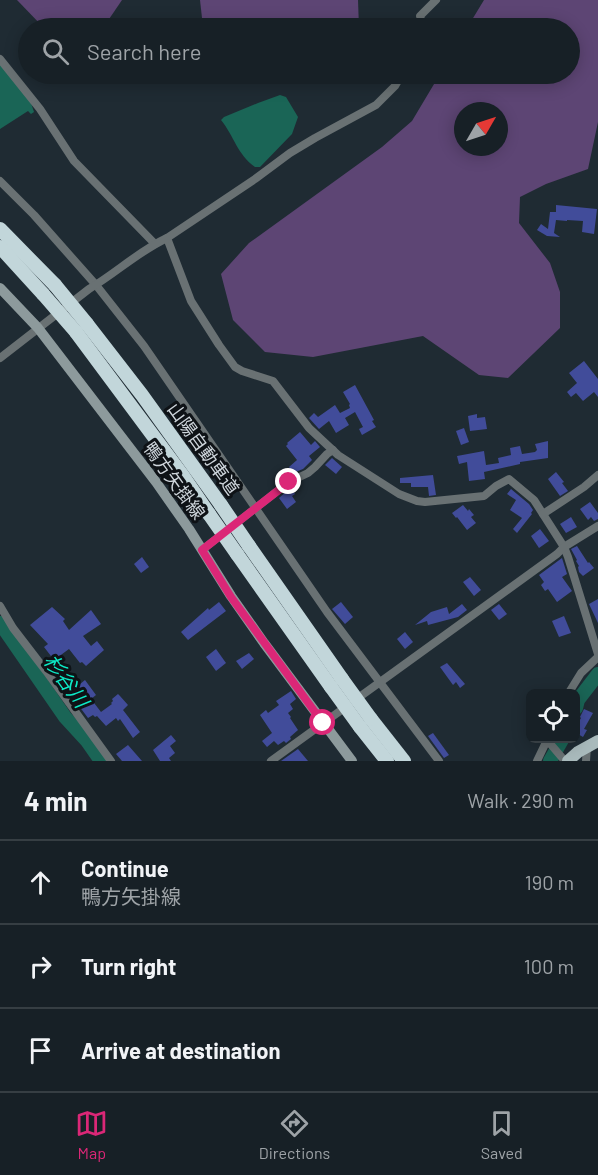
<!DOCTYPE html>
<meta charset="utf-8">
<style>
:root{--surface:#172026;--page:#20282e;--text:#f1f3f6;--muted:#9ea3a7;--line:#363e43;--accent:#db2777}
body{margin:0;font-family:Barlow,"Noto Sans JP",sans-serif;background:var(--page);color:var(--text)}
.controls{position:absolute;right:18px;bottom:18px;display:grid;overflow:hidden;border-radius:9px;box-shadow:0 3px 15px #0003}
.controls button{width:54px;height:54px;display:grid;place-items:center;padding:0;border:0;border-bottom:2px solid var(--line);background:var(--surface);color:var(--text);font:30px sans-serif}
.compass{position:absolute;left:454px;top:102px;width:54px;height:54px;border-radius:50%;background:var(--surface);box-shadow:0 3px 15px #0003;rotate:51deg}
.stop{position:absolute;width:18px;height:18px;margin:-14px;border:4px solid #db2777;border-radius:50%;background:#fff}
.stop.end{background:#db2777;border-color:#fff;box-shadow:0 2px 6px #0008}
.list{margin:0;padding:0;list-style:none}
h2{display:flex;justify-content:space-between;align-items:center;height:78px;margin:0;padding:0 24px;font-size:26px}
h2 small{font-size:20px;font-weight:400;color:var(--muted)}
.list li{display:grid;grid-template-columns:39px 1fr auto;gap:18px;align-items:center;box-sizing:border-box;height:84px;padding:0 24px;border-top:2px solid var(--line)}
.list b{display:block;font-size:22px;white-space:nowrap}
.list p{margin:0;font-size:20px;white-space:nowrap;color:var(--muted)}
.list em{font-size:20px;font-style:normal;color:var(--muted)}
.icon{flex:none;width:33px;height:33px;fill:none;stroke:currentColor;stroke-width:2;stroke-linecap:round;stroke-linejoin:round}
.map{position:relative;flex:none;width:598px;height:761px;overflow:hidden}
.search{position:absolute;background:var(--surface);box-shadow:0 3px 15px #0003;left:18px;right:18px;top:18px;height:66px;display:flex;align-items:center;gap:15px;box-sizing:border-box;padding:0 21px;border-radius:33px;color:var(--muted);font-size:22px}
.sheet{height:330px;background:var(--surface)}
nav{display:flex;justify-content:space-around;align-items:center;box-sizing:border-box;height:84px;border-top:2px solid var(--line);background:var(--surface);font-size:16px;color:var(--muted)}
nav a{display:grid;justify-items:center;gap:3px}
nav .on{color:var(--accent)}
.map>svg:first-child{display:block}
.green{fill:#5d4574;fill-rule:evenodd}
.water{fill:#1a6556}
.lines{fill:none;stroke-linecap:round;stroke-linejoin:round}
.river{stroke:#1a6556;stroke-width:14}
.building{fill:#414c9a}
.street{stroke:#697173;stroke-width:8}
.secondary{stroke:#8d9a9c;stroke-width:10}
.primary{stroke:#a9babc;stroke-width:12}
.highway{stroke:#c2d6da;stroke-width:14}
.highway-bridge{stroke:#c2d6da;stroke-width:14}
.route{stroke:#db2777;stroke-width:8}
.labels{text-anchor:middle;stroke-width:6;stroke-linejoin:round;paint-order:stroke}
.street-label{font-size:18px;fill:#ced5db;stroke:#0e1216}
.water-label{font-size:20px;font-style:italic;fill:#0cebc7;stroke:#0e1216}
</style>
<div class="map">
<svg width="598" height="761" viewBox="0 0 598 761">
<rect width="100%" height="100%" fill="#1f2b33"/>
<!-- green -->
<g class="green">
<polygon points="17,0 122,0 103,28 44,28"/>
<polygon points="200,0 358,0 359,28 205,28 202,18"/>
<path d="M 484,0 L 598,0 L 598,122 L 588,169 L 546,184 L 520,197 L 519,223 L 550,263 L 560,292 L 560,328 L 508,378 L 479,375 L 423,336 L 313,357 L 265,352 L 233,320 L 221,274 L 249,243 L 382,147 L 412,121 L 440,74 L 570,74 L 570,28 L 467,28 ZM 463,111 L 499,111 L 499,147 L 463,147 Z"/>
</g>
<!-- water -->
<g class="water">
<polygon points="0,64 31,103 34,112 31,114 28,111 0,129"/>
<path d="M 280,95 L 286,97 L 298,117 L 292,134 L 260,167 L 255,167 C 237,154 234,136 221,120 L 224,117 L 258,103 Z"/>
</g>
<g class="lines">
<!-- river -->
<g class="river">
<polyline points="0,623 65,717 87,741 101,761"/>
<polyline points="576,708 578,700 598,674"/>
<polyline points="550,761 563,738"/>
</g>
</g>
<!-- building -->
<g class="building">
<polygon points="556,205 597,209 594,234 582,232 583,221 567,220 567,221 556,220 554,233 560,237 547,236 537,230 541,224 548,229 550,212 556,212"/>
<polygon points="584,361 598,379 598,397 594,392 583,401 576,393 571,397 567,392 577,383 569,373"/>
<polygon points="355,385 374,420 372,421 376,427 362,435 359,429 363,427 355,412 345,418 349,425 336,433 329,421 319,429 309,418 314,413 318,417 335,405 340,413 350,408 349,405 350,404 343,392"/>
<polygon points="477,414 477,418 485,417 487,429 470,431 468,416"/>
<polygon points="464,428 469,442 461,445 456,431"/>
<polygon points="300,432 311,445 315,441 320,447 309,456 312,460 303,469 293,473 289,467 297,460 286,446 288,444 287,443"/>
<polygon points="548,441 548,458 520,462 520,464 484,472 485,479 469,481 467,462 459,464 457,456 484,451 486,465 499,463 498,458 511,455 510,448 520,446 522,454 535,452 537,450 535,444"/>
<polygon points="332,458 342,467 336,474 325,465"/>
<polygon points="556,472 564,482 562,483 568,491 560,496 548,479"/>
<polygon points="433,475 436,495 429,496 428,487 411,487 411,483 400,483 400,478"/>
<polygon points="292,489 295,494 292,496 296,502 287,509 279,498 288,490 289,492"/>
<polygon points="511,489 529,504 533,510 531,513 532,514 517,533 513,529 522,518 510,510 516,500 507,494"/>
<polygon points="590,502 598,513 598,519 594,521 591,517 588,520 580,509"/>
<polygon points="463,505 468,511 469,509 474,515 471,517 476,523 467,530 457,517 456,518 452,513"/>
<polygon points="571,517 577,527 566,533 560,524"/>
<polygon points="540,529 549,541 539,548 531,536"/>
<polygon points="577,546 588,563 589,562 594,568 583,576 579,572 578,567 579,566 576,561 577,560 571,549"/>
<polygon points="142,557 149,567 141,573 134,564"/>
<polygon points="562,558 567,574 562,577 572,591 557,602 548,589 545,591 541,585 544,582 539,575"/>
<polygon points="470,577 481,590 474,596 463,582"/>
<polygon points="598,599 598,623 589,604"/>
<polygon points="219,602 226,611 188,640 181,632 208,608 209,610"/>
<polygon points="341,602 353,617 345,624 332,609"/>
<polygon points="462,604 467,610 458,617 428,625 427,621 415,625 431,612 447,607 449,614"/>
<polygon points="499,604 507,614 499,620 491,610"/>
<polygon points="52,607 65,619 63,621 69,630 91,610 101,624 83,636 91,646 97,641 104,650 86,666 82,662 80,663 69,649 54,660 44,647 48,644 30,625"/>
<polygon points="564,616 571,633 559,637 552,621"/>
<polygon points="405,632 413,642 405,649 397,639"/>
<polygon points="216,649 226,663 216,671 206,657"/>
<polygon points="249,653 254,659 242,669 236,661"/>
<polygon points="447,663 465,684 460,688 456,682 453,685 440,667"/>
<polygon points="85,680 96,695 91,699 101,712 112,704 111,703 113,701 112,699 118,694 120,696 128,705 123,710 140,732 133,738 120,719 118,721 116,718 106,726 97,716 95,717 93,715 88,718 76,702 79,699 78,697 79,696 74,689"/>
<polygon points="291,691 296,699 290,704 293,709 288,713 291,717 290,718 298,730 290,737 291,739 286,743 284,741 278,745 274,741 267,747 262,741 272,733 260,715 266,710 268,713 279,705 276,701"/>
<polygon points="584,709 593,713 584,729 587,730 583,737 576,733 576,727 581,718 580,717"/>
<polygon points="433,733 449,755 444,758 428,736"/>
<polygon points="171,735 176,741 170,746 175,753 169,758 171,761 160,761 153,750"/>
<polygon points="128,745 142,761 122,761 116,754"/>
<polygon points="298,749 308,761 281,761"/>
</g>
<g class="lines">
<!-- street -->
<g class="street">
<polyline points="419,28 422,23 420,16 436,0"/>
<polyline points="0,59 40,109 74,161 155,244"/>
<polyline points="0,181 34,215 96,285 144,346 327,612 439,761"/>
<polyline points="167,238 191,301 219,345 235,367 242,371 273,381 309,428 338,455 399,494 417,501 425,502 484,496 496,486 509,479 534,500 564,547 568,557 598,654"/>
<path d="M 0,358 L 89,289 C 116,273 139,251 167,238 L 255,179 L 290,153 L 315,138 L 376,105 L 395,86 L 402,74"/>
<polyline points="543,514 584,487 598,475"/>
<polyline points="202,550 289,482 308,473 315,467 327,454 333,450"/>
<polyline points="0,606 13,628 46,671 111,761"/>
<polyline points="568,694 581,673 598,657"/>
<polyline points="547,740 565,761"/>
<polyline points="271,761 557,554 564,547 598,526"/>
<polyline points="537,761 548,738"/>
<polyline points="586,761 587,746"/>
</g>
<!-- secondary -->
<polyline class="secondary" points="0,288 38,328 156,482 189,529 231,596 264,643 352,761"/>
<!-- primary -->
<polyline class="primary" points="568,761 578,752 598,741"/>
<!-- highway -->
<g class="highway">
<polyline points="0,229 55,285"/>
<polyline points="0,247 43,294"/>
<polyline points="87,324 142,395 221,505"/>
<polyline points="76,332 183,476 209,514"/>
<polyline points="249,546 342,679"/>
<polyline points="237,554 331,687"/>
<polyline points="371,719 404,761"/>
<polyline points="360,727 387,761"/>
</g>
<!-- highway-bridge -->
<g class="highway-bridge">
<polyline points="55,285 87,324"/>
<polyline points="43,294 76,332"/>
<polyline points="221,505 249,546"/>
<polyline points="209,514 237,554"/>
<polyline points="342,679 371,719"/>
<polyline points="331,687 360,727"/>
</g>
</g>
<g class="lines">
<!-- route -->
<polyline class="route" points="289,482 202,550 231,597 323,723"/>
</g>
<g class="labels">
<!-- street labels -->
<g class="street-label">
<text transform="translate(203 449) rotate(54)" y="6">山陽自動車道</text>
<text transform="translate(174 481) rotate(54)" y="6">鴨方矢掛線</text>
</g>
<!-- water labels -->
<g class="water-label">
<text transform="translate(66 681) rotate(54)" y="7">杉谷川</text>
</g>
</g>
</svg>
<div class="controls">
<button><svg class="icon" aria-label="locate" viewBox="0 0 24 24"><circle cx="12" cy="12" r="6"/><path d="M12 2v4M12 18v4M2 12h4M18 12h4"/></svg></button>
</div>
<svg class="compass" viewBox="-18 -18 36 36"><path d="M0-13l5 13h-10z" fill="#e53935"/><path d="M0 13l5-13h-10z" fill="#9ea3a7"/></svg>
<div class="stop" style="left:323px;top:723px"></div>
<div class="stop end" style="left:289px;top:482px"></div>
<div class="search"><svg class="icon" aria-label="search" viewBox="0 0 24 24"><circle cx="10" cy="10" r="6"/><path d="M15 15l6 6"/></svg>Search here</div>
</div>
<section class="sheet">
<h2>4 min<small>Walk · 290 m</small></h2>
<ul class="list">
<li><svg class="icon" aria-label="ahead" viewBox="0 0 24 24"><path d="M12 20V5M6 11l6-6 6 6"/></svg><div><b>Continue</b><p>鴨方矢掛線</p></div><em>190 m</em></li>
<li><svg class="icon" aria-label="right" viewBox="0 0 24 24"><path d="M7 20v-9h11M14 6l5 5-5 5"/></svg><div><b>Turn right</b></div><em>100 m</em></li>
<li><svg class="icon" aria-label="arrive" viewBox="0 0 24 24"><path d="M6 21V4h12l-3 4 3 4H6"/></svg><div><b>Arrive at destination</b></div></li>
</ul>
</section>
<nav>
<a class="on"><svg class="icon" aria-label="map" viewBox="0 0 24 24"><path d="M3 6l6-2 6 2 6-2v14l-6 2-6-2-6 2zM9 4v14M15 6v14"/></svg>Map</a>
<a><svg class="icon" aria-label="directions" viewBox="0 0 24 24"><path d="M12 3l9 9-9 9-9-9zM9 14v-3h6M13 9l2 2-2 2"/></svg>Directions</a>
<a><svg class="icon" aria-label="saved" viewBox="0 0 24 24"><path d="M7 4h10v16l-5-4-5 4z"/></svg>Saved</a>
</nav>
